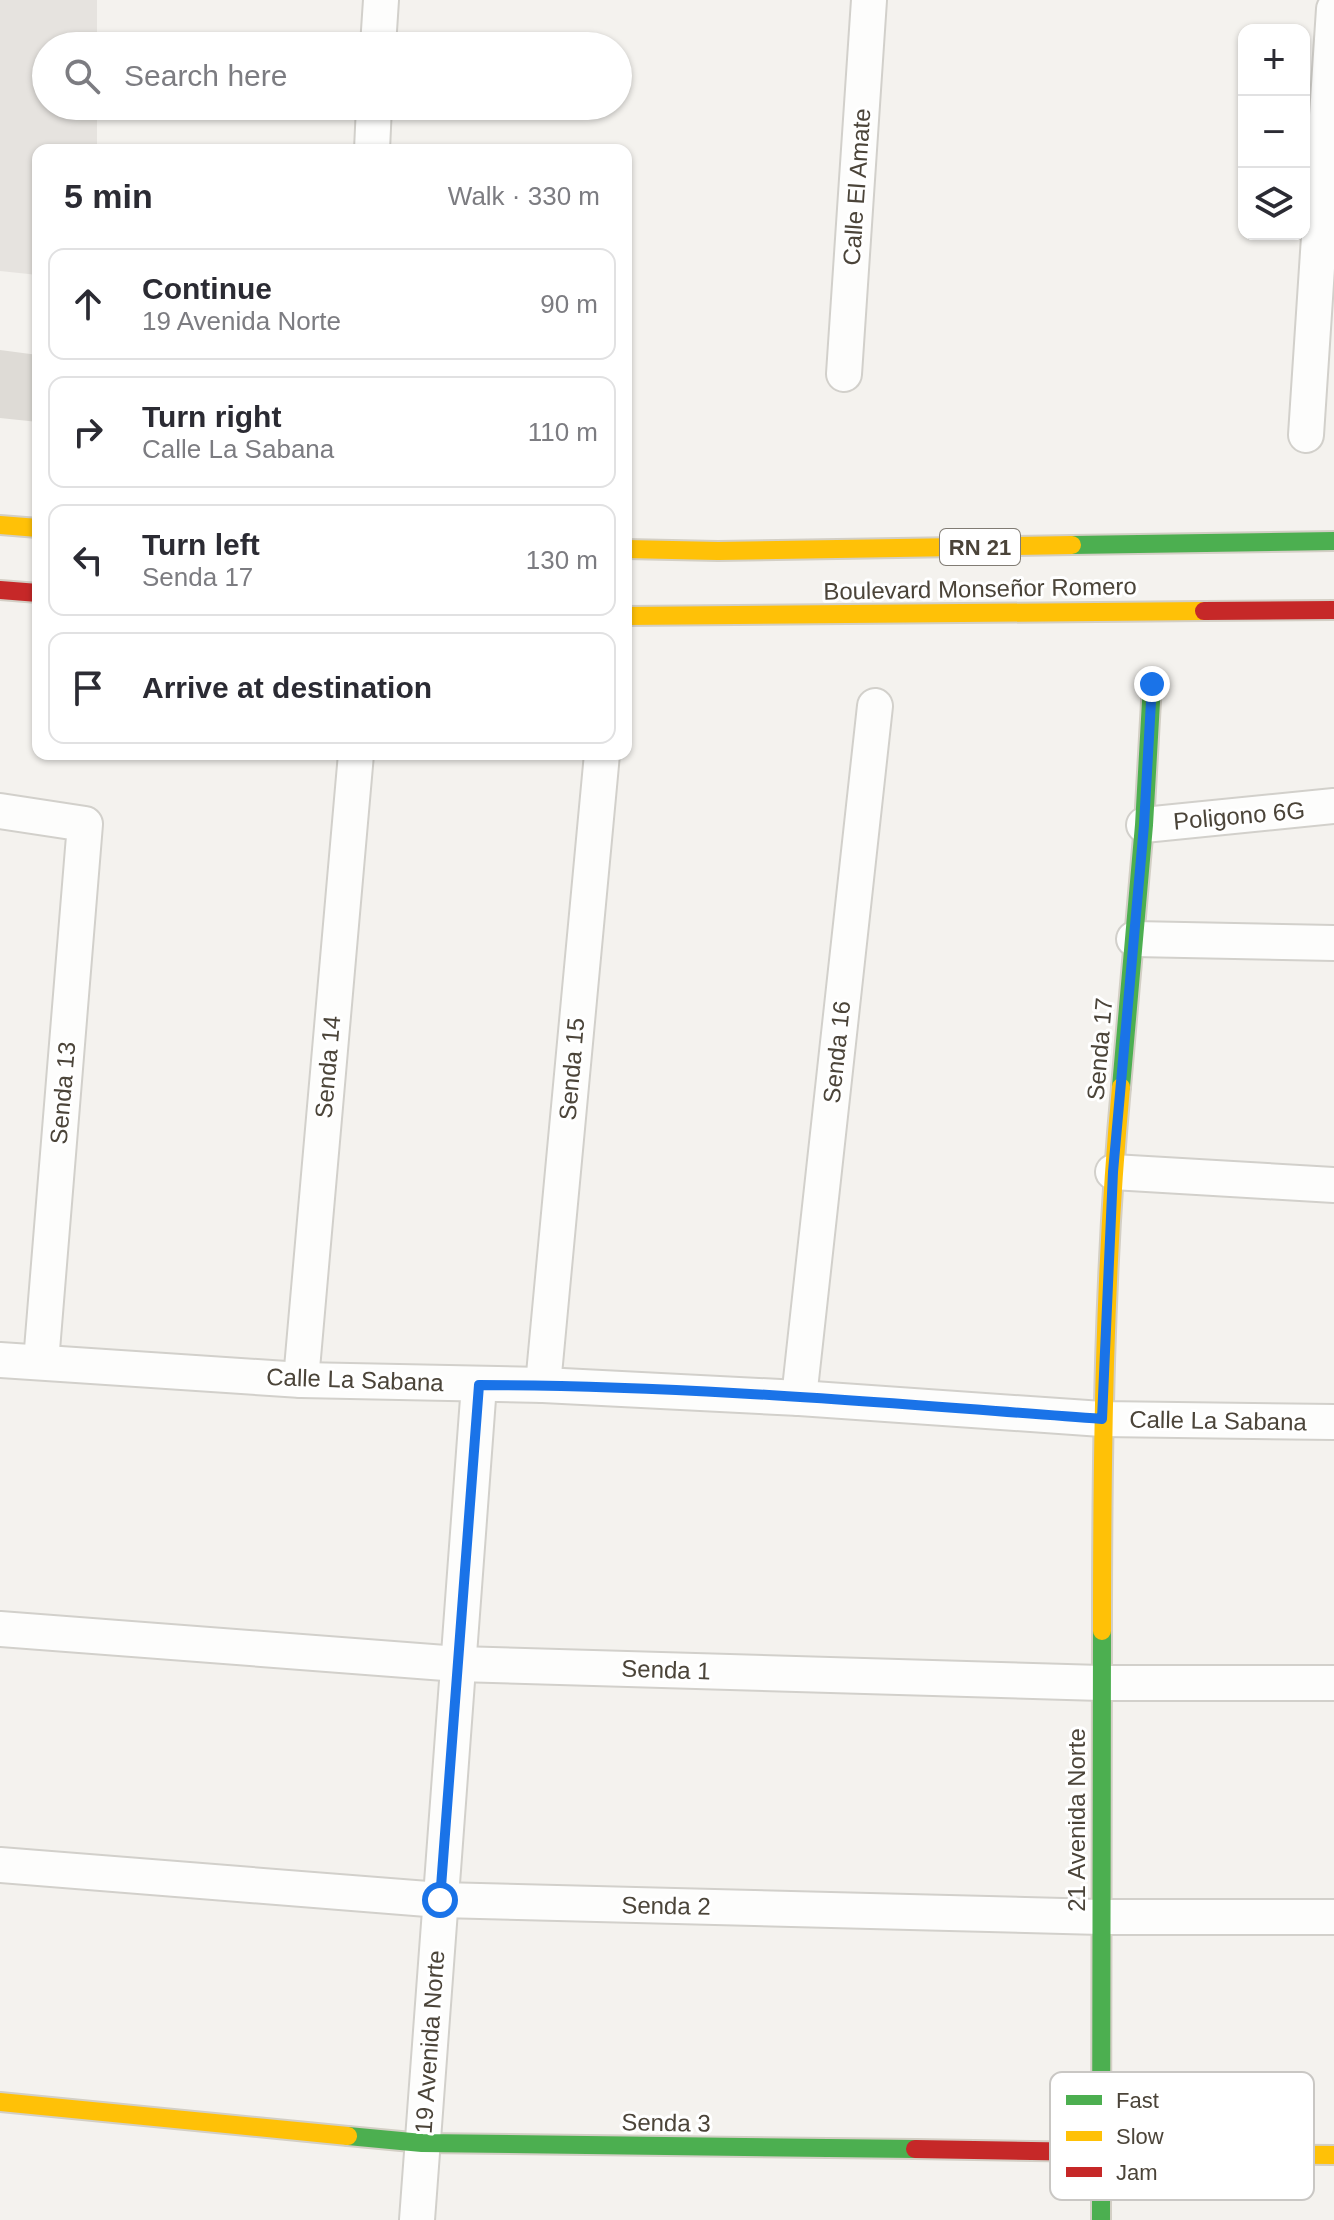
<!DOCTYPE html>
<meta charset="utf-8">
<style>
:root{--surface:#fff;--page:#f2f2f3;--text:#2b2b33;--muted:#7c7c81;--line:#e1e1e2}
body{margin:0;font-family:Helvetica,sans-serif;background:var(--page);color:var(--text)}
.controls{position:absolute;right:24px;top:24px;display:grid;overflow:hidden;border-radius:16px;box-shadow:0 2px 6px #0004}
.controls button{width:72px;height:72px;display:grid;place-items:center;padding:0;border:0;border-bottom:2px solid var(--line);background:var(--surface);color:var(--text);font:40px sans-serif}
.stop{position:absolute;width:24px;height:24px;margin:-18px;border:6px solid #1a73e8;border-radius:50%;background:#fff}
.stop.end{background:#1a73e8;border-color:#fff;box-shadow:0 2px 8px #0008}
.list{margin:0;padding:0;list-style:none}
h2{display:flex;justify-content:space-between;align-items:center;height:104px;margin:0;padding:0 32px;font-size:34px}
h2 small{font-size:26px;font-weight:400;color:var(--muted)}
.list li{display:grid;grid-template-columns:52px 1fr auto;gap:24px;align-items:center;box-sizing:border-box;height:112px;margin:0 16px 16px;padding:0 16px;border:2px solid var(--line);border-radius:16px}
.list b{display:block;font-size:30px;white-space:nowrap}
.list p{margin:0;font-size:26px;white-space:nowrap;color:var(--muted)}
.list em{font-size:26px;font-style:normal;color:var(--muted)}
.icon{flex:none;width:44px;height:44px;fill:none;stroke:currentColor;stroke-width:2;stroke-linecap:round;stroke-linejoin:round}
.map{position:relative;flex:none;width:1334px;height:2220px;overflow:hidden}
.search{position:absolute;background:var(--surface);box-shadow:0 2px 6px #0004;left:32px;top:32px;width:600px;height:88px;display:flex;align-items:center;gap:20px;box-sizing:border-box;padding:0 28px;border-radius:44px;color:var(--muted);font-size:30px}
.panel{position:absolute;background:var(--surface);box-shadow:0 2px 6px #0004;left:32px;top:144px;width:600px;height:616px;border-radius:16px}
.map>svg:first-child{display:block}
.parking{fill:#e6e3df}
.building{fill:#dedbd6}
.lines{fill:none;stroke-linecap:round;stroke-linejoin:round}
.street-casing{stroke:#d2d0cb;stroke-width:38}
.fast-casing{stroke:#d3cfc5;stroke-width:22}
.slow-casing{stroke:#d3cfc5;stroke-width:22}
.jam-casing{stroke:#d3cfc5;stroke-width:22}
.street{stroke:#fdfdfc;stroke-width:34}
.fast{stroke:#4caf50;stroke-width:18}
.slow{stroke:#ffc107;stroke-width:18}
.jam{stroke:#c62828;stroke-width:18}
.route{stroke:#1a73e8;stroke-width:10}
.labels{text-anchor:middle;stroke-width:6;stroke-linejoin:round;paint-order:stroke}
.shield{fill:#fff;stroke:#817c74;stroke-width:2}
.shield-label{font-size:22px;font-weight:bold;fill:#4b4439}
.street-label{font-size:24px;fill:#4b4439;stroke:#fff}
.key{fill:#fff;stroke:#c9c7c4;stroke-width:2}
.key-label{font-size:22px;fill:#4b4439}
</style>
<div class="map">
<svg width="1334" height="2220" viewBox="0 0 1334 2220">
<rect width="100%" height="100%" fill="#f4f2ee"/>
<!-- parking -->
<polygon class="parking" points="0,0 97,0 97,46 46,46 46,106 97,106 97,150 38,150 38,275 0,271"/>
<!-- building -->
<polygon class="building" points="0,350 38,355 38,422 0,418"/>
<g class="lines">
<!-- street casing -->
<g class="street-casing">
<g id="street">
<polyline points="378,46 381,0"/>
<polyline points="372,150 374,106"/>
<polyline points="844,374 869,0"/>
<polyline points="1306,435 1334,9"/>
<polyline points="0,811 85,824 41,1362"/>
<polyline points="1144,825 1334,806"/>
<polyline points="1134,939 1334,943"/>
<polyline points="1113,1172 1334,1185"/>
<polyline points="0,1360 301,1380 543,1385 799,1398 1102,1419 1334,1422"/>
<polyline points="301,1380 356,754"/>
<polyline points="543,1385 602,754"/>
<polyline points="799,1398 875,706"/>
<polyline points="0,1629 458,1664 1101,1683 1334,1683"/>
<polyline points="0,1865 440,1900 1101,1917 1334,1917"/>
<polyline points="417,2220 479,1385"/>
</g>
</g>
<!-- fast casing -->
<g class="fast-casing">
<g id="fast">
<polyline points="1072,545 1334,541"/>
<polyline points="1121,1087 1144,825 1152,684"/>
<polyline points="348,2136 422,2143 915,2149"/>
<polyline points="1101,2220 1102,1631"/>
</g>
</g>
<!-- slow casing -->
<g class="slow-casing">
<g id="slow">
<polyline points="0,525 38,528"/>
<polyline points="626,549 718,551 1072,545"/>
<polyline points="626,616 1204,611"/>
<path d="M 1102,1631 C 1102,1449 1104,1268 1121,1087"/>
<polyline points="0,2102 348,2136"/>
<polyline points="1220,2154 1334,2155"/>
</g>
</g>
<!-- jam casing -->
<g class="jam-casing">
<g id="jam">
<polyline points="0,590 38,593"/>
<polyline points="1204,611 1334,610"/>
<polyline points="915,2149 1220,2154"/>
</g>
</g>
<!-- street -->
<use href="#street" class="street"/>
<!-- fast -->
<use href="#fast" class="fast"/>
<!-- slow -->
<use href="#slow" class="slow"/>
<!-- jam -->
<use href="#jam" class="jam"/>
</g>
<g class="lines">
<!-- route -->
<path class="route" d="M 440,1900 L 479,1385 C 687,1385 895,1404 1102,1419 L 1113,1172 L 1144,825 L 1152,684"/>
</g>
<g class="labels">
<!-- shield labels -->
<rect class="shield" x="940" y="529" width="80" height="36" rx="6"/>
<g class="shield-label">
<text x="980" y="555">RN 21</text>
</g>
<!-- street labels -->
<g class="street-label">
<text transform="translate(857 187) rotate(-86)" y="8">Calle El Amate</text>
<text transform="translate(980 589) rotate(-1)" y="8">Boulevard Monseñor Romero</text>
<text transform="translate(1239 816) rotate(-5)" y="8">Poligono 6G</text>
<text transform="translate(1100 1049) rotate(-85)" y="8">Senda 17</text>
<text transform="translate(837 1052) rotate(-84)" y="8">Senda 16</text>
<text transform="translate(328 1067) rotate(-85)" y="8">Senda 14</text>
<text transform="translate(572 1069) rotate(-85)" y="8">Senda 15</text>
<text transform="translate(63 1093) rotate(-85)" y="8">Senda 13</text>
<text transform="translate(355 1380) rotate(2)" y="8">Calle La Sabana</text>
<text transform="translate(1218 1421) rotate(1)" y="8">Calle La Sabana</text>
<text transform="translate(666 1670) rotate(2)" y="8">Senda 1</text>
<text transform="translate(1077 1820) rotate(-90)" y="8">21 Avenida Norte</text>
<text transform="translate(666 1906) rotate(1)" y="8">Senda 2</text>
<text transform="translate(430 2042) rotate(-86)" y="8">19 Avenida Norte</text>
<text transform="translate(666 2123) rotate(1)" y="8">Senda 3</text>
</g>
</g>
<!-- legend -->
<rect x="1050" y="2072" width="264" height="128" rx="12" class="key"/>
<rect x="1066" y="2095" width="36" height="10" fill="#4caf50"/>
<rect x="1066" y="2131" width="36" height="10" fill="#ffc107"/>
<rect x="1066" y="2167" width="36" height="10" fill="#c62828"/>
<g class="key-label">
<text x="1116" y="2108">Fast</text>
<text x="1116" y="2144">Slow</text>
<text x="1116" y="2180">Jam</text>
</g>
</svg>
<div class="controls">
<button>+</button>
<button>−</button>
<button><svg class="icon" aria-label="layers" viewBox="0 0 24 24"><path d="M12 4l9 5-9 5-9-5zM3 14l9 5 9-5"/></svg></button>
</div>
<div class="stop" style="left:440px;top:1900px"></div>
<div class="stop end" style="left:1152px;top:684px"></div>
<div class="search"><svg class="icon" aria-label="search" viewBox="0 0 24 24"><circle cx="10" cy="10" r="6"/><path d="M15 15l6 6"/></svg>Search here</div>
<section class="panel">
<h2>5 min<small>Walk · 330 m</small></h2>
<ul class="list">
<li><svg class="icon" aria-label="ahead" viewBox="0 0 24 24"><path d="M12 20V5M6 11l6-6 6 6"/></svg><div><b>Continue</b><p>19 Avenida Norte</p></div><em>90 m</em></li>
<li><svg class="icon" aria-label="right" viewBox="0 0 24 24"><path d="M7 20v-9h11M14 6l5 5-5 5"/></svg><div><b>Turn right</b><p>Calle La Sabana</p></div><em>110 m</em></li>
<li><svg class="icon" aria-label="left" viewBox="0 0 24 24"><path d="M17 20v-9H6M10 6l-5 5 5 5"/></svg><div><b>Turn left</b><p>Senda 17</p></div><em>130 m</em></li>
<li><svg class="icon" aria-label="arrive" viewBox="0 0 24 24"><path d="M6 21V4h12l-3 4 3 4H6"/></svg><div><b>Arrive at destination</b></div></li>
</ul>
</section>
</div>
